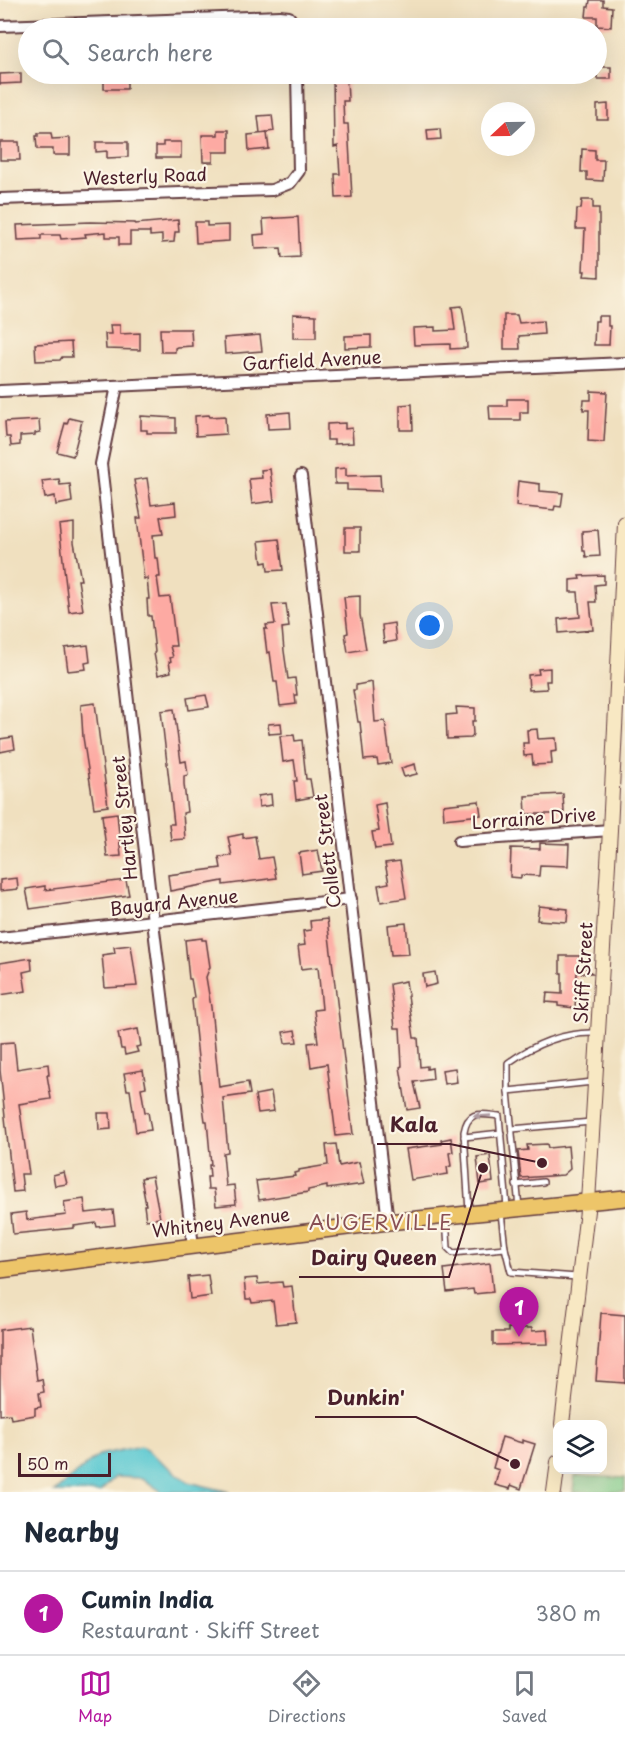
<!DOCTYPE html>
<meta charset="utf-8">
<style>
:root{--surface:#fff;--page:#f2f2f3;--text:#1f2937;--muted:#747a83;--line:#e0e1e3;--accent:#b5179e}
body{margin:0;font-family:"Playpen Sans",sans-serif;background:var(--page);color:var(--text)}
.controls{position:absolute;right:18px;bottom:18px;display:grid;overflow:hidden;border-radius:12px;box-shadow:0 6px 24px #0002}
.controls button{width:54px;height:54px;display:grid;place-items:center;padding:0;border:0;border-bottom:2px solid var(--line);background:var(--surface);color:var(--text);font:30px sans-serif}
.compass{position:absolute;left:481px;top:102px;width:54px;height:54px;border-radius:50%;background:var(--surface);box-shadow:0 6px 24px #0002;rotate:248deg}
.scale{position:absolute;left:18px;bottom:15px;width:93px;box-sizing:border-box;padding-left:6px;border:3px solid #4a1f2b;border-top:0;font-size:16px;line-height:21px;white-space:nowrap;color:#4a1f2b;-webkit-text-stroke:4px #fcf5e5;paint-order:stroke}
.you{position:absolute;left:430px;top:626px;width:21px;height:21px;margin:-15px;border:4px solid #fff;border-radius:50%;background:#1a73e8;box-shadow:0 0 0 9px #1a73e833}
.badge{display:grid;place-items:center;width:39px;height:39px;border-radius:50%;background:var(--accent);color:#fff;font-size:20px;font-weight:700}
.pin{position:absolute;translate:-50% -50px;filter:drop-shadow(0 2px 3px #0008)}
.pin::after{content:'';position:absolute;top:32px;width:21px;height:18px;background:inherit;clip-path:polygon(0 0,100% 0,50% 100%)}
.list{margin:0;padding:0;list-style:none}
h2{display:flex;justify-content:space-between;align-items:center;height:78px;margin:0;padding:0 24px;font-size:26px}
h2 small{font-size:20px;font-weight:400;color:var(--muted)}
.list li{display:grid;grid-template-columns:39px 1fr auto;gap:18px;align-items:center;box-sizing:border-box;height:84px;padding:0 24px;border-top:2px solid var(--line)}
.list b{display:block;font-size:22px;white-space:nowrap}
.list p{margin:0;font-size:20px;white-space:nowrap;color:var(--muted)}
.list em{font-size:20px;font-style:normal;color:var(--muted)}
.icon{flex:none;width:33px;height:33px;fill:none;stroke:currentColor;stroke-width:2;stroke-linecap:round;stroke-linejoin:round}
.map{position:relative;flex:none;width:625px;height:1492px;overflow:hidden}
.search{position:absolute;background:var(--surface);box-shadow:0 6px 24px #0002;left:18px;right:18px;top:18px;height:66px;display:flex;align-items:center;gap:15px;box-sizing:border-box;padding:0 21px;border-radius:33px;color:var(--muted);font-size:22px}
.sheet{height:162px;background:var(--surface)}
nav{display:flex;justify-content:space-around;align-items:center;box-sizing:border-box;height:84px;border-top:2px solid var(--line);background:var(--surface);font-size:16px;color:var(--muted)}
nav a{display:grid;justify-items:center;gap:3px}
nav .on{color:var(--accent)}
.map>svg:first-child{display:block}
.green{fill:#80cb89;stroke:#65755a;stroke-width:1.5}
.water{fill:#5cc9d2;stroke:#53747e;stroke-width:1.5}
.building{fill:#fdaaa3}
.lines{fill:none;stroke-linecap:round;stroke-linejoin:round}
.lane-casing{stroke:#633c41;stroke-width:8}
.street-casing{stroke:#633c41;stroke-width:14}
.secondary-casing{stroke:#633c41;stroke-width:16}
.primary-casing{stroke:#633c41;stroke-width:18}
.lane{stroke:#fff;stroke-width:5}
.street{stroke:#fff;stroke-width:10}
.secondary{stroke:#f8e8c3;stroke-width:14}
.primary{stroke:#edc569;stroke-width:15}
.oneway{fill:#ae9aa0}
.labels{text-anchor:middle;stroke-width:4.5;stroke-linejoin:round;paint-order:stroke}
.street-label{font-size:18px;fill:#4a1f2b;stroke:#fcf5e5}
.neighbourhood-label{font-size:20px;letter-spacing:1.5px;fill:#895055;stroke:#fcf5e5}
.leader{fill:none;stroke:#4a1f2b;stroke-width:2}
.callout-dot{fill:#4a1f2b;stroke:#fcf5e5;stroke-width:2}
.callout-label{font-size:20px;text-anchor:middle;font-weight:bold;fill:#4a1f2b;stroke:#fcf5e5;stroke-width:4.5;stroke-linejoin:round;paint-order:stroke}
</style>
<div class="map">
<svg width="625" height="1492" viewBox="0 0 625 1492">
<rect width="100%" height="100%" fill="#fcf5e5"/>
<filter id="ink" filterUnits="userSpaceOnUse"><feTurbulence type="fractalNoise" baseFrequency=".0167" numOctaves="2"/><feDisplacementMap in="SourceGraphic" scale="12" xChannelSelector="R" yChannelSelector="G"/><feConvolveMatrix kernelMatrix="1 2 1 2 8 2 1 2 1" color-interpolation-filters="sRGB"/></filter>
<filter id="wash" filterUnits="userSpaceOnUse"><feTurbulence type="fractalNoise" baseFrequency=".008" numOctaves="4" result="noise"/><feDisplacementMap in="SourceGraphic" scale="24" xChannelSelector="R" yChannelSelector="G"/><feGaussianBlur stdDeviation="1.35" result="paint"/><feColorMatrix in="noise" values="0 0 0 0 0 0 0 0 0 0 0 0 0 0 0 0 0 1.4 0 .05"/><feComposite in="paint" operator="in"/></filter>
<g filter="url(#wash)">
<rect width="100%" height="100%" fill="#f0e0bf"/>
<!-- green -->
<polygon class="green" points="575,1476 625,1478 625,1492 573,1492"/>
<!-- water -->
<polygon class="water" points="141,1446 188,1482 230,1492 162,1492 142,1478 115,1477 100,1492 54,1492 99,1455"/>
<g id="blocks">
<!-- building -->
<g class="building">
<polygon points="590,0 603,0 603,6 612,7 611,27 597,26 597,17 586,17 587,7 589,7"/>
<rect x="597" y="67" width="14" height="12"/>
<polygon points="21,73 21,83 0,84 0,74"/>
<rect x="104" y="74" width="23" height="15"/>
<polygon points="333,74 345,74 345,77 347,77 348,101 343,101 344,124 348,124 352,197 336,198 335,174 340,174 338,146 334,147"/>
<polygon points="608,104 608,120 597,120 597,105"/>
<polygon points="272,115 274,131 260,133 258,116"/>
<polygon points="440,129 441,139 428,140 427,130"/>
<polygon points="218,130 229,130 229,152 213,152 213,162 203,162 202,135 218,135"/>
<polygon points="38,133 51,133 52,139 70,138 70,155 53,155 53,149 37,149 36,136 38,136"/>
<polygon points="267,133 269,149 249,151 248,135"/>
<polygon points="0,142 19,142 20,160 0,160"/>
<polygon points="96,142 128,142 128,157 107,158 107,151 96,152"/>
<polygon points="163,142 181,142 181,158 156,158 156,146 163,146"/>
<polygon points="582,149 595,150 595,160 604,160 603,181 587,180 587,172 581,172"/>
<polygon points="582,200 593,200 593,208 599,208 599,277 584,276 585,271 583,271 585,229 576,229 577,209 581,209"/>
<polygon points="298,217 300,257 282,258 281,248 255,249 254,235 264,234 263,219"/>
<polygon points="178,220 179,232 175,232 174,242 162,243 162,235 150,236 150,232 130,232 130,245 119,245 119,237 106,237 106,232 85,234 86,237 61,239 60,235 41,235 41,239 18,240 17,225 90,222 135,223 135,224"/>
<polygon points="195,222 207,222 207,226 229,225 229,241 196,243"/>
<polygon points="462,306 466,330 467,348 450,349 450,344 414,345 413,328 435,327 435,331 455,330 452,307"/>
<polygon points="293,314 316,315 316,338 293,338"/>
<polygon points="504,315 517,315 519,323 543,321 544,334 519,336 520,349 504,349"/>
<polygon points="598,316 608,316 608,326 610,326 609,345 594,345 595,321 598,321"/>
<polygon points="110,325 120,325 120,334 140,333 140,350 106,349 105,334 111,334"/>
<polygon points="160,329 191,329 192,346 177,347 175,348 175,352 161,352"/>
<polygon points="260,335 262,351 225,354 224,338"/>
<polygon points="371,335 371,347 345,348 345,336"/>
<polygon points="71,342 72,357 62,357 60,360 36,361 35,344"/>
<polygon points="591,391 607,392 604,442 588,441 589,410 583,410 584,400 591,400"/>
<polygon points="507,399 528,399 528,412 520,412 520,420 490,420 489,406 507,406"/>
<polygon points="412,404 413,430 400,430 400,405"/>
<polygon points="290,412 291,428 268,429 267,414"/>
<polygon points="209,415 210,417 225,416 226,434 196,436 195,416"/>
<polygon points="141,416 176,418 176,433 147,433 147,430 141,430"/>
<polygon points="69,418 82,421 73,456 57,452 65,423 67,424"/>
<polygon points="39,420 40,432 35,433 35,435 20,436 20,445 11,446 10,437 6,437 5,422"/>
<polygon points="345,423 345,429 352,428 353,443 334,444 334,440 327,440 327,424"/>
<polygon points="346,468 346,476 380,475 381,491 347,490 347,484 335,484 335,469"/>
<polygon points="270,469 274,501 252,504 249,479 262,478 261,470"/>
<polygon points="147,478 151,505 175,502 176,515 160,517 163,534 153,535 155,558 158,558 160,577 157,577 160,598 170,597 176,646 170,646 173,657 170,658 171,661 169,662 171,672 158,675 154,653 155,652 151,616 148,616 147,599 149,599 147,578 144,579 137,518 141,518 134,480"/>
<polygon points="59,479 60,485 70,484 72,502 56,505 55,496 45,498 42,481"/>
<polygon points="518,481 540,484 540,491 563,493 561,507 555,506 554,510 516,506"/>
<polygon points="74,523 74,542 81,580 78,580 83,610 69,612 59,525"/>
<rect x="345" y="528" width="15" height="23"/>
<polygon points="598,530 600,556 586,557 585,551 583,551 582,531"/>
<polygon points="279,539 283,570 268,571 267,562 262,563 259,541"/>
<polygon points="604,575 604,584 595,585 596,602 590,602 593,630 559,633 558,619 580,617 578,592 570,592 570,580 580,579 579,576"/>
<polygon points="360,596 360,615 366,649 348,652 345,634 348,633 344,597"/>
<polygon points="286,604 289,627 282,628 284,651 288,679 295,678 297,695 295,695 296,704 280,706 277,682 274,682 270,652 267,653 264,629 267,629 266,625 275,624 272,605"/>
<polygon points="394,623 396,641 384,643 382,625"/>
<polygon points="88,645 90,662 85,663 86,669 68,671 65,648"/>
<polygon points="550,668 550,681 546,681 547,689 529,690 528,675 539,674 538,669"/>
<polygon points="372,682 375,722 385,721 391,763 378,765 377,759 364,760 360,722 358,722 353,690 356,690 356,685"/>
<polygon points="206,695 209,707 189,710 187,698"/>
<polygon points="95,703 108,806 94,808 83,737 81,705"/>
<polygon points="456,707 475,708 475,721 472,721 473,734 471,738 447,739 446,715 457,714"/>
<polygon points="174,709 181,762 186,761 188,775 184,776 184,784 187,812 183,813 185,839 171,840 169,824 174,824 161,711"/>
<polygon points="281,723 282,733 269,734 268,724"/>
<polygon points="537,729 538,739 556,738 557,751 551,752 552,764 533,765 532,755 524,756 523,743 528,743 527,730"/>
<polygon points="294,735 295,741 302,740 306,779 310,779 313,797 296,800 294,781 297,781 294,760 283,762 280,736"/>
<polygon points="13,737 15,749 0,752 0,739"/>
<polygon points="415,764 417,774 404,777 401,768"/>
<polygon points="271,794 272,805 259,807 258,796"/>
<polygon points="563,794 564,812 561,812 561,814 526,814 525,796"/>
<polygon points="479,801 481,815 444,819 443,805"/>
<polygon points="385,803 391,847 375,849 372,832 379,831 375,805"/>
<polygon points="117,813 121,856 107,857 102,815"/>
<polygon points="243,834 243,838 255,836 259,859 272,857 276,878 223,885 223,881 170,891 168,875 221,868 219,857 232,856 228,837"/>
<polygon points="540,843 569,844 568,866 540,865 539,876 521,875 521,878 510,877 511,848 540,849"/>
<polygon points="318,850 322,871 302,874 299,853"/>
<polygon points="400,861 406,898 381,902 378,885 389,883 385,863"/>
<polygon points="17,878 18,889 0,891 0,880"/>
<polygon points="126,880 129,895 30,909 26,889 45,886 45,890"/>
<polygon points="539,906 568,909 567,922 537,920"/>
<polygon points="327,919 353,1134 336,1136 327,1064 311,1067 308,1043 318,1042 314,1010 322,1009 318,967 301,969 298,946 305,945 303,931 311,930 310,921"/>
<polygon points="406,923 409,954 391,955 388,925"/>
<polygon points="202,938 202,940 206,940 210,967 206,977 211,1007 219,1087 248,1082 250,1094 223,1098 228,1152 223,1153 226,1186 234,1185 236,1204 216,1206 214,1189 208,1189 207,1177 210,1177 209,1165 211,1165 207,1121 205,1121 203,1106 192,1000 194,997 191,979 189,979 185,940"/>
<polygon points="131,945 137,986 105,988 102,955 115,953 114,947"/>
<polygon points="560,956 580,956 580,965 592,973 577,973 575,1008 558,1006 558,1003 546,1002 547,993 562,994 562,973 560,973"/>
<polygon points="31,958 32,970 23,972 26,991 0,995 0,963"/>
<polygon points="435,972 437,984 425,987 423,974"/>
<polygon points="406,981 414,1038 418,1038 420,1067 427,1066 427,1069 432,1068 433,1079 414,1082 420,1108 407,1110 400,1067 402,1066 400,1028 395,1028 390,984"/>
<polygon points="138,1029 141,1046 136,1047 138,1052 125,1055 124,1049 121,1049 118,1033"/>
<polygon points="295,1030 297,1042 285,1043 283,1032"/>
<polygon points="14,1042 17,1069 48,1064 49,1075 47,1075 51,1099 19,1104 29,1174 21,1174 23,1191 13,1192 0,1070 0,1043"/>
<polygon points="455,1068 457,1082 444,1084 442,1070"/>
<polygon points="143,1070 146,1087 141,1088 145,1112 148,1112 151,1130 136,1132 130,1090 127,1090 124,1073"/>
<polygon points="271,1092 274,1111 258,1113 255,1095"/>
<polygon points="98,1113 110,1113 111,1129 99,1130"/>
<polygon points="451,1138 453,1152 449,1153 451,1166 447,1167 448,1174 411,1180 406,1149 442,1144 441,1140"/>
<polygon points="336,1144 339,1166 359,1162 364,1184 327,1189 327,1186 308,1190 308,1192 259,1200 256,1181 295,1176 294,1173 299,1172 299,1170 328,1165 326,1145"/>
<polygon points="547,1144 548,1148 568,1146 570,1169 563,1175 521,1178 518,1151 528,1150 527,1145"/>
<polygon points="490,1155 493,1182 480,1184 477,1157"/>
<polygon points="64,1172 67,1184 55,1186 53,1175"/>
<polygon points="152,1176 160,1218 146,1220 144,1205 146,1205 141,1178"/>
<polygon points="84,1199 86,1213 113,1210 115,1225 97,1227 96,1223 74,1226 74,1228 13,1234 11,1214 26,1212 27,1220 66,1215 64,1202"/>
<polygon points="490,1263 493,1292 474,1294 473,1289 447,1292 444,1269"/>
<polygon points="208,1275 211,1296 190,1299 188,1277"/>
<polygon points="257,1278 258,1284 282,1282 283,1287 292,1286 296,1322 276,1324 273,1301 252,1303 251,1299 246,1299 244,1279"/>
<polygon points="601,1313 625,1315 625,1383 596,1381"/>
<polygon points="30,1326 37,1380 42,1379 44,1392 39,1393 41,1407 35,1408 35,1415 11,1419 10,1414 0,1415 0,1330"/>
<polygon points="508,1328 532,1328 532,1331 547,1330 548,1344 493,1345 493,1332 508,1332"/>
<polygon points="502,1437 522,1443 522,1440 535,1444 521,1489 511,1485 510,1489 495,1485 499,1470 493,1468"/>
</g>
</g>
</g>
<g filter="url(#ink)">
<use href="#blocks" fill-opacity="0" stroke="#633c41" stroke-width="1.5"/>
<g class="lines">
<!-- lane casing -->
<g class="lane-casing">
<g id="lane">
<path d="M 508,1091 L 508,1063 C 534,1044 564,1032 596,1033"/>
<polyline points="512,1129 591,1122"/>
<polyline points="464,1137 501,1133"/>
<polyline points="516,1185 543,1182"/>
<polyline points="519,1208 508,1091 593,1082"/>
<path d="M 469,1212 L 464,1132 C 468,1110 480,1114 499,1116 L 507,1207"/>
<polyline points="501,1213 505,1248"/>
<polyline points="446,1217 448,1248 453,1253 505,1248 511,1272 577,1277"/>
</g>
</g>
<!-- street casing -->
<g class="street-casing">
<g id="street">
<polyline points="0,26 280,16 289,17 296,28"/>
<polyline points="0,199 272,190 290,183 299,171 297,74"/>
<polyline points="117,386 101,464 153,922 193,1246"/>
<polyline points="0,391 625,363"/>
<polyline points="301,476 388,1222"/>
<polyline points="459,841 610,830"/>
<polyline points="0,938 351,899"/>
</g>
</g>
<!-- secondary casing -->
<g class="secondary-casing">
<g id="secondary">
<polyline points="562,1424 588,1202 610,830 625,523"/>
<polyline points="554,1492 558,1462"/>
</g>
</g>
<!-- primary casing -->
<g class="primary-casing">
<polyline id="primary" points="0,1270 388,1222 625,1198"/>
</g>
<!-- lane -->
<use href="#lane" class="lane"/>
<!-- street -->
<use href="#street" class="street"/>
<!-- secondary -->
<use href="#secondary" class="secondary"/>
<!-- primary -->
<use href="#primary" class="primary"/>
</g>
<!-- one-way arrows -->
<defs><path id="oneway-solid" d="M-6-.8H1V-3.2L6.5 0L1 3.2V.8H-6Z" transform="scale(1.5)"/></defs>
<use class="oneway" href="#oneway-solid" transform="translate(482 1116) rotate(177)"/>
</g>
<g class="labels">
<!-- street labels -->
<g class="street-label">
<text transform="translate(145 177) rotate(-2)" y="6">Westerly Road</text>
<text transform="translate(312 361) rotate(-3)" y="6">Garfield Avenue</text>
<text transform="translate(125 818) rotate(-96)" y="6">Hartley Street</text>
<text transform="translate(534 819) rotate(-4)" y="6">Lorraine Drive</text>
<text transform="translate(328 851) rotate(-97)" y="6">Collett Street</text>
<text transform="translate(174 903) rotate(-6)" y="6">Bayard Avenue</text>
<text transform="translate(584 973) rotate(-87)" y="6">Skiff Street</text>
<text transform="translate(221 1223) rotate(-7)" y="6">Whitney Avenue</text>
</g>
<!-- neighbourhood labels -->
<g class="neighbourhood-label">
<text x="381" y="1230">AUGERVILLE</text>
</g>
</g>
<!-- callouts -->
<path class="leader" d="M542 1163L450 1144H377M483 1168L449 1277H299M515 1464L416 1417H315"/>
<g class="callout-dot">
<circle cx="542" cy="1163" r="6"/>
<circle cx="483" cy="1168" r="6"/>
<circle cx="515" cy="1464" r="6"/>
</g>
<g class="callout-label">
<text x="414" y="1132">Kala</text>
<text x="374" y="1265">Dairy Queen</text>
<text x="366" y="1405">Dunkin'</text>
</g>
</svg>
<div class="controls">
<button><svg class="icon" aria-label="layers" viewBox="0 0 24 24"><path d="M12 4l9 5-9 5-9-5zM3 14l9 5 9-5"/></svg></button>
</div>
<svg class="compass" viewBox="-18 -18 36 36"><path d="M0-13l5 13h-10z" fill="#e53935"/><path d="M0 13l5-13h-10z" fill="#747a83"/></svg>
<div class="scale">50 m</div>
<div class="you"></div>
<div class="pin badge" style="left:519px;top:1337px">1</div>
<div class="search"><svg class="icon" aria-label="search" viewBox="0 0 24 24"><circle cx="10" cy="10" r="6"/><path d="M15 15l6 6"/></svg>Search here</div>
</div>
<section class="sheet">
<h2>Nearby<small></small></h2>
<ul class="list">
<li><span class="badge">1</span><div><b>Cumin India</b><p>Restaurant · Skiff Street</p></div><em>380 m</em></li>
</ul>
</section>
<nav>
<a class="on"><svg class="icon" aria-label="map" viewBox="0 0 24 24"><path d="M3 6l6-2 6 2 6-2v14l-6 2-6-2-6 2zM9 4v14M15 6v14"/></svg>Map</a>
<a><svg class="icon" aria-label="directions" viewBox="0 0 24 24"><path d="M12 3l9 9-9 9-9-9zM9 14v-3h6M13 9l2 2-2 2"/></svg>Directions</a>
<a><svg class="icon" aria-label="saved" viewBox="0 0 24 24"><path d="M7 4h10v16l-5-4-5 4z"/></svg>Saved</a>
</nav>
